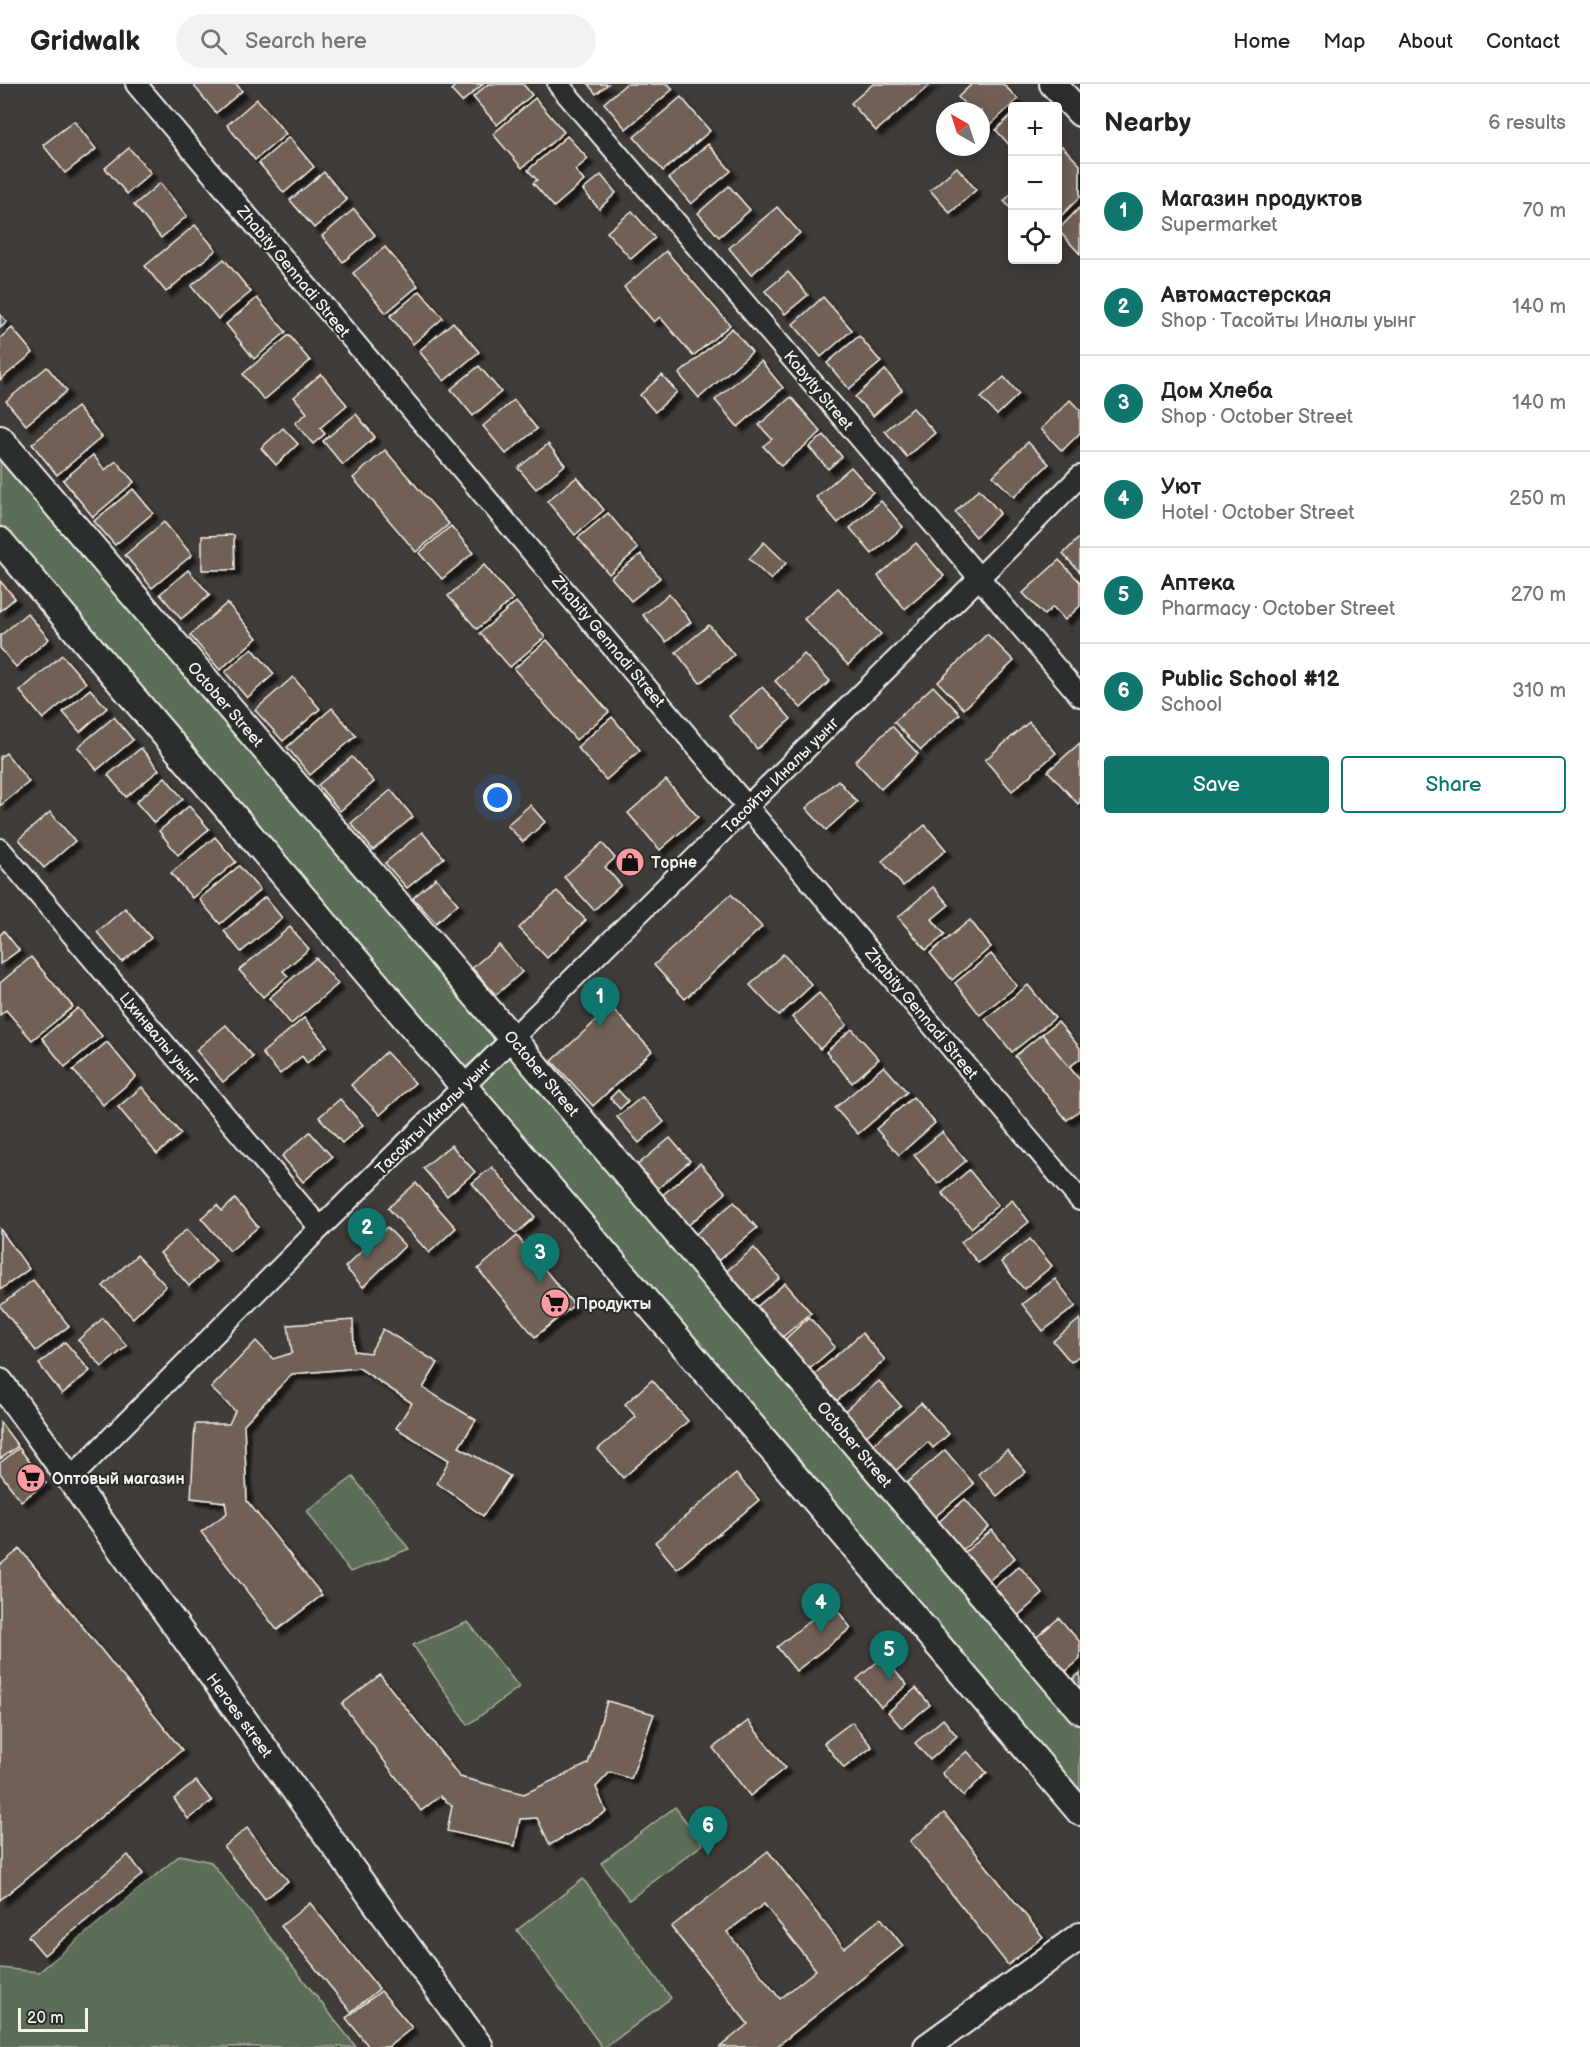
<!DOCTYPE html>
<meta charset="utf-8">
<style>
:root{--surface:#fff;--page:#f2f2f2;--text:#222;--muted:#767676;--line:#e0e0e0;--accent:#0f766e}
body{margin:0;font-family:"Balsamiq Sans",sans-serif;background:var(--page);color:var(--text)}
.controls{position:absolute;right:18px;top:18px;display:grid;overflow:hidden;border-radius:6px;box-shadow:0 3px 15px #0003}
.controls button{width:54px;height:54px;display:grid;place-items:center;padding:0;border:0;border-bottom:2px solid var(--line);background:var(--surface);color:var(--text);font:30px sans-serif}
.compass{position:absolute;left:936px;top:18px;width:54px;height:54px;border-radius:50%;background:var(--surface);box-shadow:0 3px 15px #0003;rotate:321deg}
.scale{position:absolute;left:18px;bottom:15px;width:70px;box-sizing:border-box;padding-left:6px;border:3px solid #f4f1e8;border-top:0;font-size:16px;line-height:21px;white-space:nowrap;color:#f4f1e8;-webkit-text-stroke:4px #2a2d2e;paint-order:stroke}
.you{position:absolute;left:498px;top:714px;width:21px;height:21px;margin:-15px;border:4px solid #fff;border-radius:50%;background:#1a73e8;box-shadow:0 0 0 9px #1a73e833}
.badge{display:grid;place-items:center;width:39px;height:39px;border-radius:50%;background:var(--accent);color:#fff;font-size:20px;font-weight:700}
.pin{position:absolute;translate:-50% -50px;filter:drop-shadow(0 2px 3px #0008)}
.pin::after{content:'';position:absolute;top:32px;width:21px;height:18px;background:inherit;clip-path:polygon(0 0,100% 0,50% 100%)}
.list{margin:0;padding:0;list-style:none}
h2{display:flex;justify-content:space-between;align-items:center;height:78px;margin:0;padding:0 24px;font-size:26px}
h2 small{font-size:20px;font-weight:400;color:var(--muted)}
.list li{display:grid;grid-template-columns:39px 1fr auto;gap:18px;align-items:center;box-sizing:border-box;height:96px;padding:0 24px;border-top:2px solid var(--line)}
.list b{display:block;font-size:22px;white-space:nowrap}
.list p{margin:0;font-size:20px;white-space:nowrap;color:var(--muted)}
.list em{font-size:20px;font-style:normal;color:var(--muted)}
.actions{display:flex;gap:12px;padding:18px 24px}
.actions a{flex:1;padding:14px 0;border:2px solid var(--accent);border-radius:6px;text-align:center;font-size:21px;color:var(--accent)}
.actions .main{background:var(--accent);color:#fff}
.icon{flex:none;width:33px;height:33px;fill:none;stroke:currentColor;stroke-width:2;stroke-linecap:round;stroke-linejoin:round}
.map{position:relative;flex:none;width:1080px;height:1963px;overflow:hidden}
header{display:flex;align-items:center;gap:36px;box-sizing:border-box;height:84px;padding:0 30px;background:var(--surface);border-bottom:2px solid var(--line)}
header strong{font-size:28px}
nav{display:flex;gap:33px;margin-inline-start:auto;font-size:21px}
.search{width:420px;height:54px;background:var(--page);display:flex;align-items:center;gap:15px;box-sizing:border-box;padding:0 21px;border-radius:33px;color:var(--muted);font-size:22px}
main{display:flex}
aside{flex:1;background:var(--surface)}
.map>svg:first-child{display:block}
.green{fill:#5c6e58;stroke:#a8b0a0;stroke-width:1.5}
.building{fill:#6f6056;stroke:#f4f1e8;stroke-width:1.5;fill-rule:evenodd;filter:url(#shadow)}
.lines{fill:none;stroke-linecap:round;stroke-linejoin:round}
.minor-casing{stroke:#f4f1e8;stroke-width:24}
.tertiary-casing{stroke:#f4f1e8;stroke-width:30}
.minor{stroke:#2a2d2e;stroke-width:20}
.tertiary{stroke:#2a2d2e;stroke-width:26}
.labels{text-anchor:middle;stroke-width:4.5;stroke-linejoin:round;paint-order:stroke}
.street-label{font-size:16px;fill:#f4f1e8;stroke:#2a2d2e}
.poi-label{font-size:16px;font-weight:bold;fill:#f4f1e8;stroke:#2a2d2e;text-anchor:start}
</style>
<header>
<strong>Gridwalk</strong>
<div class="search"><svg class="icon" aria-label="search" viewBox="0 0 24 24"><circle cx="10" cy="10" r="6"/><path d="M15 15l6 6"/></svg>Search here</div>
<nav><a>Home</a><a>Map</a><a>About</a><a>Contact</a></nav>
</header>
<main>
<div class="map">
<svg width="1080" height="1963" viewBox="0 0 1080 1963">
<defs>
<filter id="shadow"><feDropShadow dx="5.5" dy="5.5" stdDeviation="1.5" flood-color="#0009"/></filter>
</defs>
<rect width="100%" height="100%" fill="#3f3c3a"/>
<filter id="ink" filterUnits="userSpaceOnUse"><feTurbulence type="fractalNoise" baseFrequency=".0167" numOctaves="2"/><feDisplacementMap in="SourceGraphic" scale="12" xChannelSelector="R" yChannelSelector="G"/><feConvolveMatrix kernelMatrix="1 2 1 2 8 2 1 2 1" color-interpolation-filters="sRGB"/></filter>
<g filter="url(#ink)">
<!-- green -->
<g class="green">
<polygon points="0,368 497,955 465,984 458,983 0,442"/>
<polygon points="509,971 515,972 1080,1640 1080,1715 478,1000"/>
<polygon points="353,1393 409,1465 350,1488 307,1427"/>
<polygon points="468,1538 519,1603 468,1641 413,1561"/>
<polygon points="675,1723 703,1760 629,1816 601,1779"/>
<polygon points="180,1771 211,1778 356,1963 0,1963 0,1884 39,1888"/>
<polygon points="583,1795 671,1914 606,1963 602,1963 517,1846"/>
</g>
<!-- building -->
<g class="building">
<polygon points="197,0 236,0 242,7 216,29 194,2"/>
<polygon points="457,0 483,0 462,18 451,6"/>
<polygon points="488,0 523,0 532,11 497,41 473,13"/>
<polygon points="588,0 608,0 596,10"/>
<polygon points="626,0 668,0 673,5 626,45 604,19"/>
<polygon points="873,0 931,0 876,47 851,19"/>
<polygon points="972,0 1003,0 1018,15 987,44 981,37 981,27 971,27 958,13"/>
<polygon points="681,13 710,47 663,87 634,53"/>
<polygon points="535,14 564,48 522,84 493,50"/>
<polygon points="257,15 286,50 255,76 227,41"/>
<polygon points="1012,30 1012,64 996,46"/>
<polygon points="74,37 96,65 65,89 43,61"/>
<polygon points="567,52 588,75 575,86 584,97 554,123 533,99 537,96 528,86"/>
<polygon points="289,53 314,83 284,109 259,79"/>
<polygon points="708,60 731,87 691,120 669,94"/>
<polygon points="1062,62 1080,81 1080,113 1058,135 1058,67"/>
<polygon points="129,64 151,89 127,110 105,84"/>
<polygon points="957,83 976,106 950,129 930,106"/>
<polygon points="324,88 347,116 314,144 290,116"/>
<polygon points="601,91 616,109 599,125 583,106"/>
<polygon points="160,99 187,132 161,154 134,121"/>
<polygon points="729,102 750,126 719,153 698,129"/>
<polygon points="1012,109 1012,126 1004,117"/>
<polygon points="777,123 800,149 751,191 729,164"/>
<polygon points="1080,123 1080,170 1058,146"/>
<polygon points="354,125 375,151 343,178 322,152"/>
<polygon points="632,127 655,154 631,175 607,148"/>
<polygon points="195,141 216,166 166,208 145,182"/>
<polygon points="385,163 418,202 386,229 353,189"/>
<polygon points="666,167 730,241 693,272 660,233 654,238 624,203"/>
<polygon points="224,175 251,208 218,235 191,202"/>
<polygon points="788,188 808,211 785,230 765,207"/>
<polygon points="420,207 443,234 413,260 390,232"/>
<polygon points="823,213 852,246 821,273 793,240"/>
<polygon points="257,214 286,248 254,275 226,240"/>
<polygon points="0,230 7,238 0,244"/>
<polygon points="453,238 479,268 444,297 419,267"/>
<polygon points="12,244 33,269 0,296 0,254"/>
<polygon points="732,244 752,268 699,314 679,290"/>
<polygon points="289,251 310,277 264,316 243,290"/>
<polygon points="859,252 881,278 849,305 827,279"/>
<polygon points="761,277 783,304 738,343 715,316"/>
<polygon points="479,282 501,308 473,332 451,305"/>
<polygon points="47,283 67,307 26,341 6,317"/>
<polygon points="885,286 902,306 873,332 855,313"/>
<polygon points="321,290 347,321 320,344 325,350 313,360 295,339 307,329 294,313"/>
<polygon points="662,291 677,308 655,328 640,311"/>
<polygon points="1004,293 1019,310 997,331 981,314"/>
<polygon points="791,313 821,348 781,382 763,362 772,355 759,341"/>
<polygon points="514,316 537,345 506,370 483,342"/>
<polygon points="1070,316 1080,326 1080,349 1062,367 1041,345"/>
<polygon points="77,323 102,353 57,391 32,360"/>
<polygon points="913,324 935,349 907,373 885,347"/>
<polygon points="356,330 375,353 343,381 323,357"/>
<polygon points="283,344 298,360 276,381 261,364"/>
<polygon points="824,351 842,373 828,385 809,363"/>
<polygon points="1028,358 1049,380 1014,413 993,392"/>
<polygon points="548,360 565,381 536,405 518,384"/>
<polygon points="385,366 449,440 416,468 353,394"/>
<polygon points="93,371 105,386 116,377 134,398 93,433 63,396"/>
<polygon points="851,383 873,408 838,439 816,413"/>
<polygon points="577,393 604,426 575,451 547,417"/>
<polygon points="133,405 153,429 115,461 94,437"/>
<polygon points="979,405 1000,429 976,453 955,428"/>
<polygon points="881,417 903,443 872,470 850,444"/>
<polygon points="608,429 638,465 609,490 578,454"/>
<polygon points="164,438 192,471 152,504 125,471"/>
<polygon points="451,442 473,469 442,495 419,469"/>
<polygon points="234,451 235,486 202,486 202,452"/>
<polygon points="1080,453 1080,488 1063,470"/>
<polygon points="764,458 786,479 771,496 749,475"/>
<polygon points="916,459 944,492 905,525 878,492"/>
<polygon points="641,470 660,494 631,517 611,493"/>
<polygon points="1059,476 1080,498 1080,522 1065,536 1053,523 1044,531 1023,509"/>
<polygon points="484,481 513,515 477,545 448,512"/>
<polygon points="188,486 210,511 181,535 160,510"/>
<polygon points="0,497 15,514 0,527"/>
<polygon points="838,504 881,550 848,581 804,535"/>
<polygon points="669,510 691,538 666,558 643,531"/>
<polygon points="516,518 545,553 510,583 480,549"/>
<polygon points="227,519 257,554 220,586 190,551"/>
<polygon points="27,529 49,555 16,583 0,564 0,552"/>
<polygon points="709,541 734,571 700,599 676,568"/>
<polygon points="987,550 1014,577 964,625 938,598"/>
<polygon points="547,556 609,628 576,656 514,585"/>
<polygon points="252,564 274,590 247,614 225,588"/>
<polygon points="804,570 830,597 801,624 775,597"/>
<polygon points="62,571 86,599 43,635 20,607"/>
<polygon points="293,593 320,625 283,657 255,626"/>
<polygon points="933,602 960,630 921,666 894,638"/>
<polygon points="762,603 791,635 757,665 729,632"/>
<polygon points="90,605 107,624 80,648 63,628"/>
<polygon points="332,624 356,652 310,691 287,663"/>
<polygon points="114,633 133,656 97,686 78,663"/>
<polygon points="612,633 640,666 606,696 577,663"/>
<polygon points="1029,638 1056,669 1012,707 985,676"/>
<polygon points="892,642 918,670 881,705 855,677"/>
<polygon points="1080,659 1080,718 1078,720 1048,687"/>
<polygon points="141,664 159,686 126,713 108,691"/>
<polygon points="6,669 29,698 0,722 0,673"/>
<polygon points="352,673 374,698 340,727 318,701"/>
<polygon points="165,693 183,715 154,739 136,718"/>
<polygon points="666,696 698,733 660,766 628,729"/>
<polygon points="838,696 857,718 826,746 806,724"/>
<polygon points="391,706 413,733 373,766 351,739"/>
<polygon points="530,721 545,738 523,758 507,741"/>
<polygon points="189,722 209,745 178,771 159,747"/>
<polygon points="50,728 75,757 44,784 19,755"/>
<polygon points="925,741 946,766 903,802 882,777"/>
<polygon points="422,748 444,774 407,804 385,779"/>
<polygon points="215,753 236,778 192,814 171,789"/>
<polygon points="602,759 615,774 605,783 621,801 594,826 564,793"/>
<polygon points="239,782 260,806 220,840 199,815"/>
<polygon points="436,794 458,820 436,839 413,814"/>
<polygon points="933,803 949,821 932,835 945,851 926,866 898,833"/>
<polygon points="557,807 586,836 547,874 519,844"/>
<polygon points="731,810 762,843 685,915 654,881"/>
<polygon points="265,813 282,834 241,868 224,847"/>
<polygon points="125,824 151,854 122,878 97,848"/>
<polygon points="970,836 991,863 952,896 930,869"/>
<polygon points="290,843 309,865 283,887 288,892 263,913 239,886"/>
<polygon points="4,847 19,866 0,880 0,851"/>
<polygon points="499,861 522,888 496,911 472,884"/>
<polygon points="783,870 812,901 779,932 750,901"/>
<polygon points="991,870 1017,902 980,931 955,899"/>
<polygon points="31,873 73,923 32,956 6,926 0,931 0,899"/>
<polygon points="316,874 338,900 291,940 269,914"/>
<polygon points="1028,901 1055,934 1012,968 985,935"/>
<polygon points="819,909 847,941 820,965 792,933"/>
<polygon points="611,923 652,967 593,1022 552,977"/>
<polygon points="78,924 102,952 65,983 42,954"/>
<polygon points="304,934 327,962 307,979 302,972 280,990 262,969"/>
<polygon points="1058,938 1080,964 1080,975 1069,983 1042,950"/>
<polygon points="226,941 253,973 223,998 196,966"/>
<polygon points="852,945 879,975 852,999 826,968"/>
<polygon points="1042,950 1080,996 1080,1026 1067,1036 1015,972"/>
<polygon points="107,958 136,993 103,1021 73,986"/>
<polygon points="386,968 415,999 380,1031 351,1001"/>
<polygon points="884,982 907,1008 858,1050 835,1024"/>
<polygon points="142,1003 181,1050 157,1070 118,1023"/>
<polygon points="618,1006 628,1017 620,1025 610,1014"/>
<polygon points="642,1013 664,1038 639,1059 617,1033"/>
<polygon points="913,1013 935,1039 899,1071 876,1045"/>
<polygon points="340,1015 363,1041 342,1059 319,1033"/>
<polygon points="310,1048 332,1073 303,1098 282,1072"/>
<polygon points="942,1048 966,1077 938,1100 914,1071"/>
<polygon points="670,1054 690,1077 655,1107 635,1083"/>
<polygon points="451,1061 475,1088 447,1112 423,1084"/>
<polygon points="700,1079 726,1109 685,1144 659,1114"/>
<polygon points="492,1083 535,1133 516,1150 472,1099"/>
<polygon points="969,1086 998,1121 971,1144 942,1109"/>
<polygon points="416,1099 456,1144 429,1169 388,1124"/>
<polygon points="235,1115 258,1143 230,1167 201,1134 217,1121 222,1127"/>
<polygon points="1012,1116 1029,1138 978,1179 961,1158"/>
<polygon points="734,1118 757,1144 714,1180 691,1154"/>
<polygon points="387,1143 405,1162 363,1203 345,1183"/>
<polygon points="0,1145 29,1185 0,1206"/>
<polygon points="187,1145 216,1177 189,1202 160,1169"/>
<polygon points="517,1152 574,1221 535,1253 478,1185"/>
<polygon points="1030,1155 1052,1182 1024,1205 1001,1178"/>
<polygon points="754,1164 780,1194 748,1220 723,1190"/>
<polygon points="137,1171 166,1202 133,1234 103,1202"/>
<polygon points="1055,1195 1076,1222 1043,1247 1022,1220"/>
<polygon points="33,1196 69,1242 36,1267 0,1222"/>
<polygon points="785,1199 811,1229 779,1256 753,1226"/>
<polygon points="809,1233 835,1263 806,1288 781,1259"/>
<polygon points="103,1234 127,1262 102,1283 78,1256"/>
<polygon points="1080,1235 1080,1271 1071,1278 1053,1257"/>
<polygon points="353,1236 354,1267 370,1269 383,1245 438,1279 423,1304 476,1336 459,1363 510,1392 483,1432 437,1399 449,1376 396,1344 412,1319 359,1284 292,1290 244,1340 247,1417 322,1511 277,1546 201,1448 227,1429 225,1418 191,1414 195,1340 229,1340 235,1327 211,1304 256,1257 273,1275 292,1269 288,1241"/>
<polygon points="862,1249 885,1276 833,1320 810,1294"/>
<polygon points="65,1258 90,1287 62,1310 39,1280"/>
<polygon points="652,1296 688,1337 623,1394 598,1365 636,1333 625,1320"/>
<polygon points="879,1297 901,1322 863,1355 841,1330"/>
<polygon points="921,1319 949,1350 933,1364 928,1358 893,1389 870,1363"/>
<polygon points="0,1338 18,1362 0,1375"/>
<polygon points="19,1364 46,1399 21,1417 0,1389 0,1379"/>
<polygon points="945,1366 974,1400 930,1437 902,1403"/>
<polygon points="1007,1366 1026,1388 997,1412 978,1390"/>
<polygon points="736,1390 759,1416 677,1485 655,1458"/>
<polygon points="965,1415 989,1443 958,1470 934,1442"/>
<polygon points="992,1446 1015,1474 984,1501 960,1472"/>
<polygon points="20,1465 182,1666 0,1816 0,1481"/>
<polygon points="1019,1482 1043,1510 1014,1535 990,1507"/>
<polygon points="832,1519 851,1544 796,1587 777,1563"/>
<polygon points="1059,1534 1080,1558 1080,1575 1062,1591 1032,1557"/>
<polygon points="883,1573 907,1601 881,1623 857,1595"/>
<polygon points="1080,1589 1080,1613 1068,1599"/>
<polygon points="380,1591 460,1693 524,1710 588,1680 607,1617 654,1630 631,1695 610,1688 596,1703 606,1728 550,1761 537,1734 520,1735 515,1762 447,1747 452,1722 440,1712 421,1727 342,1620"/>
<polygon points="916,1604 930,1621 902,1644 888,1628"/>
<polygon points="943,1635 957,1652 930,1676 915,1659"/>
<polygon points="748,1637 785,1684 750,1712 713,1664"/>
<polygon points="852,1638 872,1663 844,1684 824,1659"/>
<polygon points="967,1667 987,1689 963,1712 942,1689"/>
<polygon points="196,1697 212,1717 188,1735 174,1715"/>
<polygon points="944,1729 1043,1853 1008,1881 910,1757"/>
<polygon points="247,1744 288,1797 265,1815 224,1763"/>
<path d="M 768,1767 L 844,1864 L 881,1834 L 903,1862 L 776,1963 L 720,1963 L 748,1940 L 671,1843 ZM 764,1820 L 816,1886 L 780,1915 L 727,1848 Z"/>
<polygon points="128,1771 143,1790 44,1871 28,1852"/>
<polygon points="310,1819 379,1905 351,1928 281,1842"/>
<polygon points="381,1907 412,1944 388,1963 369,1963 346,1934"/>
</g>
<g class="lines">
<!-- minor casing -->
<g class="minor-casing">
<g id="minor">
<polyline points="136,0 1080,1116"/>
<polyline points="558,0 1080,612"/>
<polyline points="0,765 320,1144"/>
<polyline points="70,1395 320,1144 979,494 1080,392"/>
</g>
</g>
<!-- tertiary casing -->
<g class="tertiary-casing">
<g id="tertiary">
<polyline points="1053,0 1080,29"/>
<polyline points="0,355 494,933 1080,1626"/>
<polyline points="0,457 1080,1728"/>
<polyline points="0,1298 480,1963"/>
<polyline points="927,1963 1080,1852"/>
</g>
</g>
<!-- minor -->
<use href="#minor" class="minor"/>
<!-- tertiary -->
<use href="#tertiary" class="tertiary"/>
</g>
</g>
<!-- icons -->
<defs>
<g id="shop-disc" transform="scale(1.5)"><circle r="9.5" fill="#ff9aa2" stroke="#2a2d2e"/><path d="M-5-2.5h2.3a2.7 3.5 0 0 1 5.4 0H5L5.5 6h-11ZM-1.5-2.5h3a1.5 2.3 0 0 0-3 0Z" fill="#111"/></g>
<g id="supermarket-disc" transform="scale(1.5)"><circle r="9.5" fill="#ff9aa2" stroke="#2a2d2e"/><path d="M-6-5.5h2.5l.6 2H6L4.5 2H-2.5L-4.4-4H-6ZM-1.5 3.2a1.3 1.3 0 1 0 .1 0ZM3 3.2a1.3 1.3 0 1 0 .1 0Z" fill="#111"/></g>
</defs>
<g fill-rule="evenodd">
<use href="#shop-disc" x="630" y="778"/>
<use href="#supermarket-disc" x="555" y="1219"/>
<use href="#supermarket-disc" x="31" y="1394"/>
</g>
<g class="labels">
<!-- street labels -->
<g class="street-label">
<text transform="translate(294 187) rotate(50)" y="6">Zhabity Gennadi Street</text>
<text transform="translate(819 306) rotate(50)" y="6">Kobylty Street</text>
<text transform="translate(609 557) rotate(50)" y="6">Zhabity Gennadi Street</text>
<text transform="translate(226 620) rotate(49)" y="6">October Street</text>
<text transform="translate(780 691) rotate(-45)" y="6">Тасойты Иналы уынг</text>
<text transform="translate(922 929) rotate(50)" y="6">Zhabity Gennadi Street</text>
<text transform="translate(160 954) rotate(50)" y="6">Цхинвалы уынг</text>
<text transform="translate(542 989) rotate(50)" y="6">October Street</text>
<text transform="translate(433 1032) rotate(-45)" y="6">Тасойты Иналы уынг</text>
<text transform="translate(855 1360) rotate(50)" y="6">October Street</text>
<text transform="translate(240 1631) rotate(54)" y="6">Heroes street</text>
</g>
<!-- poi labels -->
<g class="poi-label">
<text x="651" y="784">Торне</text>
<text x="576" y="1225">Продукты</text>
<text x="52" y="1400">Оптовый магазин</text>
</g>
</g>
</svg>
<div class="controls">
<button>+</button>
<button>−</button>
<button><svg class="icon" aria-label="locate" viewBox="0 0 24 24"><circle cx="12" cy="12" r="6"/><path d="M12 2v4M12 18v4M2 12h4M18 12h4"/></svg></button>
</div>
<svg class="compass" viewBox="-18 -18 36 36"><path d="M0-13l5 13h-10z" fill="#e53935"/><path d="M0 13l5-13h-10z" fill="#767676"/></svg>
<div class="scale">20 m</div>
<div class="you"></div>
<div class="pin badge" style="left:600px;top:943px">1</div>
<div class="pin badge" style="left:367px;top:1174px">2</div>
<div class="pin badge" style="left:540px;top:1199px">3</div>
<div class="pin badge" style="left:821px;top:1549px">4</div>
<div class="pin badge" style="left:889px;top:1596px">5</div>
<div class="pin badge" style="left:708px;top:1772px">6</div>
</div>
<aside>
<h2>Nearby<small>6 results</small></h2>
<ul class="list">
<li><span class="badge">1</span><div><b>Магазин продуктов</b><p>Supermarket</p></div><em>70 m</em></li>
<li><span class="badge">2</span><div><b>Автомастерская</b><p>Shop · Тасойты Иналы уынг</p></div><em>140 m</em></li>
<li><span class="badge">3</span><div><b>Дом Хлеба</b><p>Shop · October Street</p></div><em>140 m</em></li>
<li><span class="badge">4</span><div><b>Уют</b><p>Hotel · October Street</p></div><em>250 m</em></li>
<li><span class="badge">5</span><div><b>Аптека</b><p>Pharmacy · October Street</p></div><em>270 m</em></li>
<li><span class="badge">6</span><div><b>Public School #12</b><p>School</p></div><em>310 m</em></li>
</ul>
<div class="actions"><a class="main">Save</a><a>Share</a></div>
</aside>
</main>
